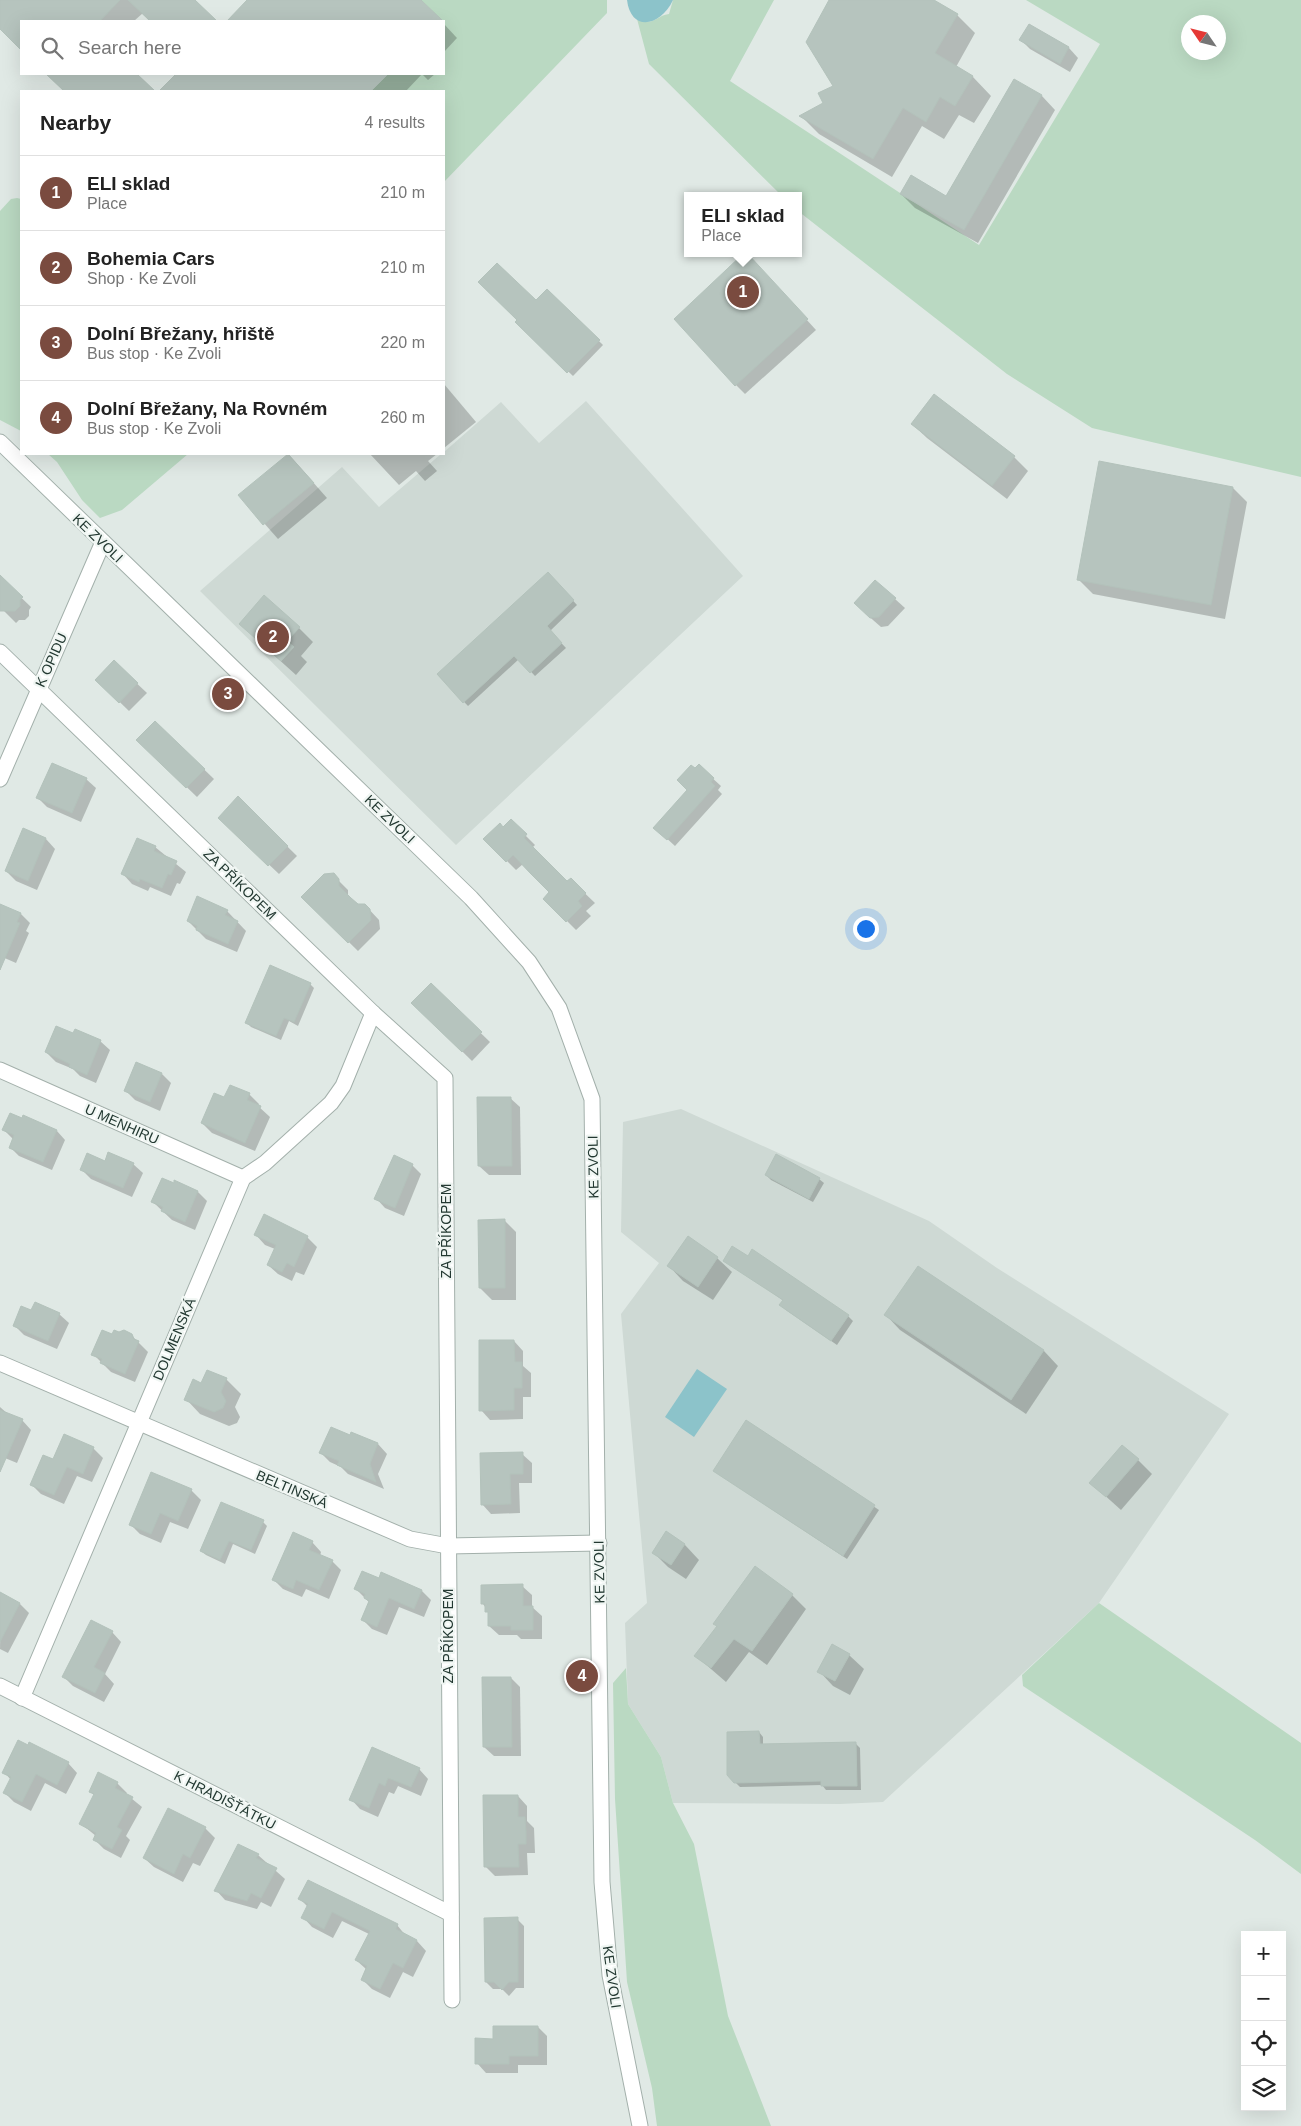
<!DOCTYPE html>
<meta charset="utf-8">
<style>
:root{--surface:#fff;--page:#f2f2f2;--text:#222;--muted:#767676;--line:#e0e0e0;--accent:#7a4b3f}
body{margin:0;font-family:Helvetica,sans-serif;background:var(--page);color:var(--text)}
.controls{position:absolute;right:15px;bottom:15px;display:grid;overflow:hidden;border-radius:0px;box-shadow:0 5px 20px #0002}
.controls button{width:45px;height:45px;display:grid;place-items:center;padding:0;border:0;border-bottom:1px solid var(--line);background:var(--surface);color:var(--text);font:25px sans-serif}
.compass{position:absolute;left:1181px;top:15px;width:45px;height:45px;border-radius:50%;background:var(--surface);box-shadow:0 5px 20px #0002;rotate:305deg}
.you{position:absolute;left:865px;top:928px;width:18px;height:18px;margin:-12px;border:4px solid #fff;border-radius:50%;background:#1a73e8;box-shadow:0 0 0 8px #1a73e833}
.badge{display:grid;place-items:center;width:32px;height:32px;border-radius:50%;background:var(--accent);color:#fff;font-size:16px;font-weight:700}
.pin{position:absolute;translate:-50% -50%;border:2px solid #fff;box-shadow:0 1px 5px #0006}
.popup{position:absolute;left:684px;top:192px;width:118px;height:65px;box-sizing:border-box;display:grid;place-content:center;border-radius:0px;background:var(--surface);filter:drop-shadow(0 1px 4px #0005);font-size:16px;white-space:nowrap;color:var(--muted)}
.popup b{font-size:19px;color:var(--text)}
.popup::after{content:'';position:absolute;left:50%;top:100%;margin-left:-10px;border:10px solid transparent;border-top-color:var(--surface)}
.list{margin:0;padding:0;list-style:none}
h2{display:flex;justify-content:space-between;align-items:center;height:65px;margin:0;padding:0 20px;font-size:21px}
h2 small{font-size:16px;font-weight:400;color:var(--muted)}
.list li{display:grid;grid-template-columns:32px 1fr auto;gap:15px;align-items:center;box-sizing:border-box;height:75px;padding:0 20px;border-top:1px solid var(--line)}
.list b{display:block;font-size:19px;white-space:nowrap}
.list p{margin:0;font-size:16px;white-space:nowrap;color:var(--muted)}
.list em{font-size:16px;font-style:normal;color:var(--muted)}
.icon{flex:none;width:28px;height:28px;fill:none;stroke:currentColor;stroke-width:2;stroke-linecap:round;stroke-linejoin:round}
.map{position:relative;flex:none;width:1301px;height:2126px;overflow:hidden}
.search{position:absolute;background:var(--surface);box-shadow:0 5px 20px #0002;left:20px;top:20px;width:425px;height:55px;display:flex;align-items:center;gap:12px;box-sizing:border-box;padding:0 18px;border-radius:0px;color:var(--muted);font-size:19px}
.panel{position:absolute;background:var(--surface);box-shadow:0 5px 20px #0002;left:20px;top:90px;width:425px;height:365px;border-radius:0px}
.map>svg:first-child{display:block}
.built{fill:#ced9d4}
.green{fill:#bad9c2;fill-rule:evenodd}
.water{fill:#8cc3ca}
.shadow{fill:#0003}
.building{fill:#b6c4be;stroke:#b3c2bb}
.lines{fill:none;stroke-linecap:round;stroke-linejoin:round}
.minor-casing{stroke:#a3b0ab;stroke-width:17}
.tertiary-casing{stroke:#a3b0ab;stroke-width:17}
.minor{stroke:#fff;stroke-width:15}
.tertiary{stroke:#fff;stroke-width:15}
.labels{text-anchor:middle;stroke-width:4.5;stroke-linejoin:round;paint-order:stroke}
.street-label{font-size:14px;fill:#223831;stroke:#f0f6f3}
</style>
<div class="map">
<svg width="1301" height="2126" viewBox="0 0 1301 2126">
<rect width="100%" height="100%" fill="#e0e9e5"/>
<!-- built -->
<g class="built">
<polygon points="586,401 743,576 456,845 200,591 342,467 379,507 441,454 444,454 444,452 501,402 539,443"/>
<polygon points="681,1109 929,1221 997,1268 1229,1414 1099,1603 883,1802 840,1804 673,1803 661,1757 628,1704 625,1623 647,1603 621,1314 659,1263 621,1232 623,1122"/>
</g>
<!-- green -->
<g class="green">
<polygon points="421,0 607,0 607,13 444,182 444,91 371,91 388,74 444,74 444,21 439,21 441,20"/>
<path d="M 673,0 L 774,0 L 730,81 L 979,245 L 1100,44 L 1026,0 L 1301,0 L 1301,477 L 1092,428 L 1007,374 L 798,211 L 798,196 L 782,196 L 649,64 L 637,19 C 654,27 655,16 669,14 ZM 1188,22 L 1218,22 L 1218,52 L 1188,52 Z"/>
<polygon points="17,198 21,199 21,431 0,420 0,211 11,199"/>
<polygon points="48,454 188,454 122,510 100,518 82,500 57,462"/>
<polygon points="1099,1603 1301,1743 1301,1874 1255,1840 1023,1686 1022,1675"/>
<polygon points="626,1668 628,1704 661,1757 673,1803 694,1844 728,2016 771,2126 657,2126 652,2088 627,1982 615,1799 613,1683"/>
</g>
<!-- water -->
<g class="water">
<path d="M 627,0 L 673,0 C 661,26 631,33 627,0 Z"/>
<polygon points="697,1369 727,1389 694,1437 665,1417"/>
</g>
<!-- shadow -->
<g class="shadow">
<polygon points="0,0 193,0 215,21 152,21 143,13 134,21 21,21 21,49 0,28"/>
<polygon points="249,0 419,0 441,21 228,21"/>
<polygon points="831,0 932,0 957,15 975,33 956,67 973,77 991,96 974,123 959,115 944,139 922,126 892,177 819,134 801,116 825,104 835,86"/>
<polygon points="444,24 457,38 444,52"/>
<polygon points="1029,25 1069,48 1078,58 1070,72 1030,49 1021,40"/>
<polygon points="47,74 136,74 154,91 65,91"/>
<polygon points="178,74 435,74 428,80 422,74 406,91 161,91"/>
<polygon points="1014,81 1042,96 1055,110 978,243 915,208 901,194 946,197"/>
<polygon points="755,263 816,330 745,394 736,385"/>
<polygon points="547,290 603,345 573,376 517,322"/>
<polygon points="444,384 476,422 444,448"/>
<polygon points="912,424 1014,457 1028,471 1007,499 927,438"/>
<polygon points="370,454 437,454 428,461 437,471 425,481 416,471 399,485"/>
<polygon points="289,455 327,498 278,539 240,496"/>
<polygon points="1100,463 1233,488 1247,502 1225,619 1093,594 1078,579"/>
<polygon points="552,578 577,605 550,631 566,648 535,676 519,659 468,706 438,675"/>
<polygon points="875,581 905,608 888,626 881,627 865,613"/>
<polygon points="5,582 31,607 29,610 29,616 25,620 19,620 16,623 0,607 0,588"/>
<polygon points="299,628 313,642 301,656 307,662 296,675 255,638"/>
<polygon points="114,662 147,693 129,711 97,680"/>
<polygon points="155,722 214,779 197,797 138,740"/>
<polygon points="699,766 721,786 718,790 722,794 675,846 663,835 688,790 695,770"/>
<polygon points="86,779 96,788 81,822 47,807 38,798"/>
<polygon points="238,798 297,856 279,874 229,827"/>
<polygon points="511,821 535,845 532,848 567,883 571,880 595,903 586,911 591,916 576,930 545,899 551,892 523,864 516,870 485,839 503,828"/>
<polygon points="24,830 46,839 55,849 37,890 16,881 6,871"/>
<polygon points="155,847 186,872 180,884 177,883 171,896 150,887 148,891 132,884 123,874"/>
<polygon points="333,875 348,890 348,897 357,905 365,905 379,920 380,929 358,951 303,897"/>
<polygon points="0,905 21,914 30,923 26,931 29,933 16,963 0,956"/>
<polygon points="227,911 246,931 237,952 206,939 188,921"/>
<polygon points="310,984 314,988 298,1026 289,1021 281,1040 251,1027 247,1023"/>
<polygon points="431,985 490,1042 472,1061 413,1003"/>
<polygon points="74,1035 100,1041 110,1050 96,1083 80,1076 73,1069 56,1062 46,1052"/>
<polygon points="162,1074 171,1083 160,1111 135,1100 126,1091"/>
<polygon points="249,1094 259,1104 258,1106 270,1117 255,1151 212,1133 202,1123 225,1099"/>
<polygon points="510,1098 520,1107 521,1175 489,1175 479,1166"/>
<polygon points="4,1130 57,1131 65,1140 52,1170 19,1156 10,1147 14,1140"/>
<polygon points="105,1162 133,1164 143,1173 132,1197 91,1179 82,1170"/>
<polygon points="412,1165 421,1174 404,1216 385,1208 376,1198"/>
<polygon points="766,1175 819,1179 824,1183 813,1202 771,1180"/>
<polygon points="174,1184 198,1192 207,1201 195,1230 172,1220 153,1202"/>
<polygon points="504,1220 516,1232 516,1300 492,1300 480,1288"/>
<polygon points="256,1235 307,1237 317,1247 304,1275 296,1272 292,1281 278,1274 268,1265 275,1249 265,1245"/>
<polygon points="717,1258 732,1272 713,1300 683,1281 669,1266"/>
<polygon points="725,1260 848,1316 853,1321 837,1345 786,1310 781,1305 784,1301"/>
<polygon points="918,1267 1044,1351 1058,1366 1026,1414 900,1330 886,1315"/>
<polygon points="59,1314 69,1323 57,1349 24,1335 14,1325"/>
<polygon points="131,1335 148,1352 135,1382 111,1372 93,1354 113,1336"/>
<polygon points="514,1341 523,1351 523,1366 531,1373 531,1397 523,1397 523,1419 490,1420 481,1410"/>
<polygon points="226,1379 241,1394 235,1407 240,1417 237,1423 229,1426 200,1414 186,1399 202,1385"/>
<polygon points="0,1407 9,1415 22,1420 31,1430 17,1463 0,1456"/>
<polygon points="746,1422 879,1510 847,1559 714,1471"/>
<polygon points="352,1433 378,1444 387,1454 378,1474 384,1489 348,1474 341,1467 330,1462 321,1453 351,1437"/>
<polygon points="93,1448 103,1458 92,1482 77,1476 64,1504 41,1494 31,1484 54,1460"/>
<polygon points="522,1454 532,1463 532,1483 519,1483 520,1513 491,1514 482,1504"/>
<polygon points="1138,1460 1152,1474 1121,1510 1091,1483"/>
<polygon points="191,1490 201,1500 188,1529 170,1522 161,1543 140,1534 130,1524"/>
<polygon points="263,1522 267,1526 255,1554 233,1544 225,1564 206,1555 201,1551"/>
<polygon points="667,1533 685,1545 699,1560 686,1579 668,1567 654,1553"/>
<polygon points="312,1542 321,1552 320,1556 332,1561 341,1570 329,1599 306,1589 302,1597 283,1589 274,1580"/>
<polygon points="379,1579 422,1591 431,1600 424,1617 399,1607 387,1635 372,1629 362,1619 369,1602 356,1589"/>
<polygon points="522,1586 532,1595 532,1607 542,1616 542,1639 521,1639 517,1635 499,1635 489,1626 490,1614 483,1604"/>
<polygon points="1,1594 20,1604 29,1613 8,1653 0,1649"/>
<polygon points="792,1595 806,1609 767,1665 749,1652 726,1682 696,1656"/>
<polygon points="112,1632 121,1642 105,1674 114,1684 104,1702 73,1686 64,1677"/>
<polygon points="849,1655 864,1669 850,1695 833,1686 819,1671"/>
<polygon points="511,1678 520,1687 521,1756 494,1756 484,1747"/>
<polygon points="759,1732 763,1737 763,1745 856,1744 860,1748 861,1790 826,1790 822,1785 740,1787 735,1782"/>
<polygon points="372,1749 419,1769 428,1779 421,1796 398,1786 394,1794 389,1792 378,1817 360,1809 351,1799"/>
<polygon points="68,1763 77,1773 66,1794 45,1783 31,1811 14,1802 5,1793 11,1780 4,1772"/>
<polygon points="117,1783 127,1793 126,1794 142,1807 126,1836 130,1840 121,1858 104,1849 94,1839 96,1836 80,1823 95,1796 90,1791"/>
<polygon points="518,1796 527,1806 527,1821 534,1828 535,1853 527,1853 528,1875 495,1876 485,1866"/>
<polygon points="169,1810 205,1828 215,1838 200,1866 193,1863 183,1882 154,1867 144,1858"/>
<polygon points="258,1855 285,1879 271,1907 261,1902 257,1909 225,1900 216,1890"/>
<polygon points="300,1899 397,1925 406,1936 417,1941 426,1951 413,1977 403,1972 390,1998 372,1989 362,1979 366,1969 356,1960 369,1934 342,1921 333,1938 312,1927 303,1917 308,1907"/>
<polygon points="517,1919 524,1926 524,1988 516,1988 509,1996 502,1989 493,1989 486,1982"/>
<polygon points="538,2027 547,2036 547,2065 518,2065 518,2073 486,2073 477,2063"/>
</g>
<!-- building -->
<g class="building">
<polygon points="0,0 120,0 100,21 21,21 21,50 0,29"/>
<polygon points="128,0 195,0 217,21 150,21"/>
<polygon points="247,0 421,0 443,21 227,21"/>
<polygon points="829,0 934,0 958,14 935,53 973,76 955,106 940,97 926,122 903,108 873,159 799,116 823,103 818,93 833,86 806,42"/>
<polygon points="1029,24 1069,47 1060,64 1019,40"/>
<polygon points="46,74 137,74 155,91 64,91"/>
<polygon points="176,74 388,74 371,91 159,91"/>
<polygon points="1014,79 1042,95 964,230 900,194 911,175 946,196"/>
<polygon points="744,253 747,253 808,319 735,386 674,319"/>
<polygon points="497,263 536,300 547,289 600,340 567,373 515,322 517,320 478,282"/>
<polygon points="934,394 1015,456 992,486 911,424"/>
<polygon points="288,454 314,483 263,525 238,495"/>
<polygon points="1099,461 1233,487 1211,605 1077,580"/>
<polygon points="548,572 574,600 547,626 562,643 530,673 514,656 463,703 437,674"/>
<polygon points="0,575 23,597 20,600 20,606 15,611 0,611"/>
<polygon points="875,580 896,598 879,617 870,618 854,603"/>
<polygon points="264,595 300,627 287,641 294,647 281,661 239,624"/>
<polygon points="114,660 138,683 119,703 95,680"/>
<polygon points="155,721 205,769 186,788 136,740"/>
<polygon points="52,763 87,778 72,813 36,798"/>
<polygon points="699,764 714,778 711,782 715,786 667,840 653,828 687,790 677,780 691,765 695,768"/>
<polygon points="238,796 288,846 268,866 218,818"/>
<polygon points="511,819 527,834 524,838 567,881 571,878 586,893 578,901 582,906 566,922 543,899 549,892 531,874 513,855 506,862 483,839 500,823 503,827"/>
<polygon points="23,828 46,838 28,881 5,871"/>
<polygon points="137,838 156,846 154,851 177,861 171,875 168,874 162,888 140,879 139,882 121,874"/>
<polygon points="334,873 339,879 339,886 351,898 358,904 365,904 370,909 371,920 348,943 301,897 324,874"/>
<polygon points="197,896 228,910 225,915 238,921 228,944 196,930 197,926 187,921"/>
<polygon points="0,904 21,913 17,922 20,923 0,970"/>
<polygon points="270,965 311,983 294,1022 284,1018 276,1036 245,1023"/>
<polygon points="431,983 482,1032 462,1052 411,1003"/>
<polygon points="56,1026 73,1033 75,1029 101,1040 87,1075 69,1067 70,1064 45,1052"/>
<polygon points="136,1062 162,1073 150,1102 124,1091"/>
<polygon points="230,1085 250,1093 247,1100 261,1106 245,1143 201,1123 214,1093 224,1097"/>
<polygon points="477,1097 511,1097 512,1166 478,1166"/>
<polygon points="10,1113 22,1118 23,1115 57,1130 43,1162 9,1148 14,1135 2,1130"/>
<polygon points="108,1152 134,1163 123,1188 80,1170 87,1153 105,1161"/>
<polygon points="776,1154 820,1178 809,1199 765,1175"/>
<polygon points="394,1155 413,1164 395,1208 374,1199"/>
<polygon points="162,1178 174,1183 174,1180 198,1191 185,1222 161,1211 163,1207 151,1202"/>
<polygon points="264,1214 308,1236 294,1267 287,1263 282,1272 267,1265 276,1245 254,1235"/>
<polygon points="505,1219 505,1288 479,1288 478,1220"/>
<polygon points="688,1236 718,1257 698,1287 667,1266"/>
<polygon points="732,1246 748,1256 752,1249 849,1315 831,1341 779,1305 783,1300 723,1261"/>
<polygon points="918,1266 1044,1350 1011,1400 884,1315"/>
<polygon points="35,1302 60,1313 48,1341 13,1326 21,1306 31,1310"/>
<polygon points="102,1330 112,1334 114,1330 119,1332 124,1330 132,1334 134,1339 139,1341 125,1374 100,1363 102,1359 91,1355"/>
<polygon points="479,1340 514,1340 515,1362 522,1362 522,1388 514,1388 514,1410 479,1411"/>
<polygon points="207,1370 227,1378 221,1392 226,1401 223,1408 214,1412 184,1400 193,1379 201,1383"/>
<polygon points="0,1410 23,1419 0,1472"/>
<polygon points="746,1420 875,1505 843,1556 713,1471"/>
<polygon points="331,1427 350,1435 351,1432 378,1443 370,1464 376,1482 337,1465 339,1461 319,1453"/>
<polygon points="64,1434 94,1447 83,1474 67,1467 54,1495 30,1485 43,1455 53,1459"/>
<polygon points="1122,1445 1139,1459 1106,1497 1089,1483"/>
<polygon points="523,1452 523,1474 510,1474 511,1504 481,1505 480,1453"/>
<polygon points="151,1472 192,1489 178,1521 160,1513 151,1534 129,1525"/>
<polygon points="221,1502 264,1520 251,1550 229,1541 220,1560 200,1551"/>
<polygon points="666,1531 685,1544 671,1565 652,1553"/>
<polygon points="293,1532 313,1541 309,1550 333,1560 319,1590 296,1580 293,1589 272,1580"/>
<polygon points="755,1566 793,1594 752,1651 734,1639 711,1668 694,1656 717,1626 713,1624"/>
<polygon points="362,1571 379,1578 381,1572 422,1590 414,1609 389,1598 377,1627 361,1620 369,1601 364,1598 365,1594 354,1589"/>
<polygon points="523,1584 523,1606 533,1606 533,1630 511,1630 511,1626 488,1626 488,1612 485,1612 485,1604 481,1604 481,1585"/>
<polygon points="0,1592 20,1603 0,1642"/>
<polygon points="91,1620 113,1631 94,1667 105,1673 95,1693 62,1677"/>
<polygon points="832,1644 850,1654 835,1681 817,1672"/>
<polygon points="482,1677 511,1677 512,1747 483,1747"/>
<polygon points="759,1731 760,1744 856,1742 857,1786 821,1786 821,1781 734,1783 727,1775 727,1732"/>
<polygon points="18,1740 28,1745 29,1742 69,1762 57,1785 36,1774 22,1802 3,1793 11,1777 2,1773"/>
<polygon points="372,1747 420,1768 411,1787 388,1778 385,1786 379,1783 369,1808 349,1800"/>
<polygon points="98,1772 118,1782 115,1788 133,1797 117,1827 122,1830 112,1849 93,1840 96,1833 79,1824 94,1794 89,1792"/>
<polygon points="483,1795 518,1795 518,1817 525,1817 526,1831 526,1844 518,1844 519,1867 484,1867"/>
<polygon points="168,1808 206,1827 190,1858 183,1854 174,1874 143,1858"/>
<polygon points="238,1844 259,1854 256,1858 277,1868 261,1898 251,1893 247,1901 214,1891"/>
<polygon points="308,1880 398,1924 396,1929 417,1940 403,1968 393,1963 380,1989 361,1980 367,1966 355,1960 370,1931 332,1912 324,1929 301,1918 308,1904 298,1899"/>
<polygon points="518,1917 518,1982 509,1982 502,1990 494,1982 485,1982 484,1918"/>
<polygon points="493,2026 538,2026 538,2056 509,2056 509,2064 475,2064 475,2038 493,2039"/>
</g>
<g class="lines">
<!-- minor casing -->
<g class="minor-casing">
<g id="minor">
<polyline points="0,652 373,1013 445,1078 452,2000"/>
<polyline points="0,779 103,542"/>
<polyline points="0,1070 243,1178"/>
<polyline points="0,1363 410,1539 448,1546 599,1543"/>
<polyline points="0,1686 451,1914"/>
<polyline points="22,1698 243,1178 265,1163 331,1103 343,1086 373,1013"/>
</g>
</g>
<!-- tertiary casing -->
<g class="tertiary-casing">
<polyline id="tertiary" points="0,442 471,898 529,962 559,1008 592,1099 602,1882 610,1975 640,2126"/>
</g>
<!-- minor -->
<use href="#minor" class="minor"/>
<!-- tertiary -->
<use href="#tertiary" class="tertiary"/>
</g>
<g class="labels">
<!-- street labels -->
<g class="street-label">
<text transform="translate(98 538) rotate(44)" y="5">KE ZVOLI</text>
<text transform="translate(51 660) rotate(-66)" y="5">K OPIDU</text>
<text transform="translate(390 819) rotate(44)" y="5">KE ZVOLI</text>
<text transform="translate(240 884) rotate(44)" y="5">ZA PŘÍKOPEM</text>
<text transform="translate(122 1124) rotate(24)" y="5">U MENHIRU</text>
<text transform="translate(593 1167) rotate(-91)" y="5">KE ZVOLI</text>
<text transform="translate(446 1231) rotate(-90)" y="5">ZA PŘÍKOPEM</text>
<text transform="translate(174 1339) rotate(-67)" y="5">DOLMENSKÁ</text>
<text transform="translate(292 1489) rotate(23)" y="5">BELTINSKÁ</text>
<text transform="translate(599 1572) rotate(-91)" y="5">KE ZVOLI</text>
<text transform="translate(448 1636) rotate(-90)" y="5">ZA PŘÍKOPEM</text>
<text transform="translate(225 1800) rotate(27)" y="5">K HRADIŠŤÁTKU</text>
<text transform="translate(612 1977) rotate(82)" y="5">KE ZVOLI</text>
</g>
</g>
</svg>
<div class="controls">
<button>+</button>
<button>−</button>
<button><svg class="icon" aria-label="locate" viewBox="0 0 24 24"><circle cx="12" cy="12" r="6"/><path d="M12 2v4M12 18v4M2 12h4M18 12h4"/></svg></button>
<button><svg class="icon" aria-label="layers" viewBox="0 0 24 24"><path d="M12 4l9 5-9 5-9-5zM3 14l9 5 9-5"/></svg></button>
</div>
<svg class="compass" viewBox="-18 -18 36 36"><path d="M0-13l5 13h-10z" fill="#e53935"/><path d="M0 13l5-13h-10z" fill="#767676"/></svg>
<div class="you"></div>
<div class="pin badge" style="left:743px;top:292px">1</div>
<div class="popup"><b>ELI sklad</b>Place</div>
<div class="pin badge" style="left:273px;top:637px">2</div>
<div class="pin badge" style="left:228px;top:694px">3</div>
<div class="pin badge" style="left:582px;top:1676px">4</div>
<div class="search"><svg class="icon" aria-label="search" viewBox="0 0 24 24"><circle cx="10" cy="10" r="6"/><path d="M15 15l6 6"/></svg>Search here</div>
<section class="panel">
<h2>Nearby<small>4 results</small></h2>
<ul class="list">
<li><span class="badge">1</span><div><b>ELI sklad</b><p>Place</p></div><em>210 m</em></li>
<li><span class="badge">2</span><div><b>Bohemia Cars</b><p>Shop · Ke Zvoli</p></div><em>210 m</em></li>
<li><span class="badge">3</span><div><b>Dolní Břežany, hřiště</b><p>Bus stop · Ke Zvoli</p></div><em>220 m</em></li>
<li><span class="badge">4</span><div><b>Dolní Břežany, Na Rovném</b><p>Bus stop · Ke Zvoli</p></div><em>260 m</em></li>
</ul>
</section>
</div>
